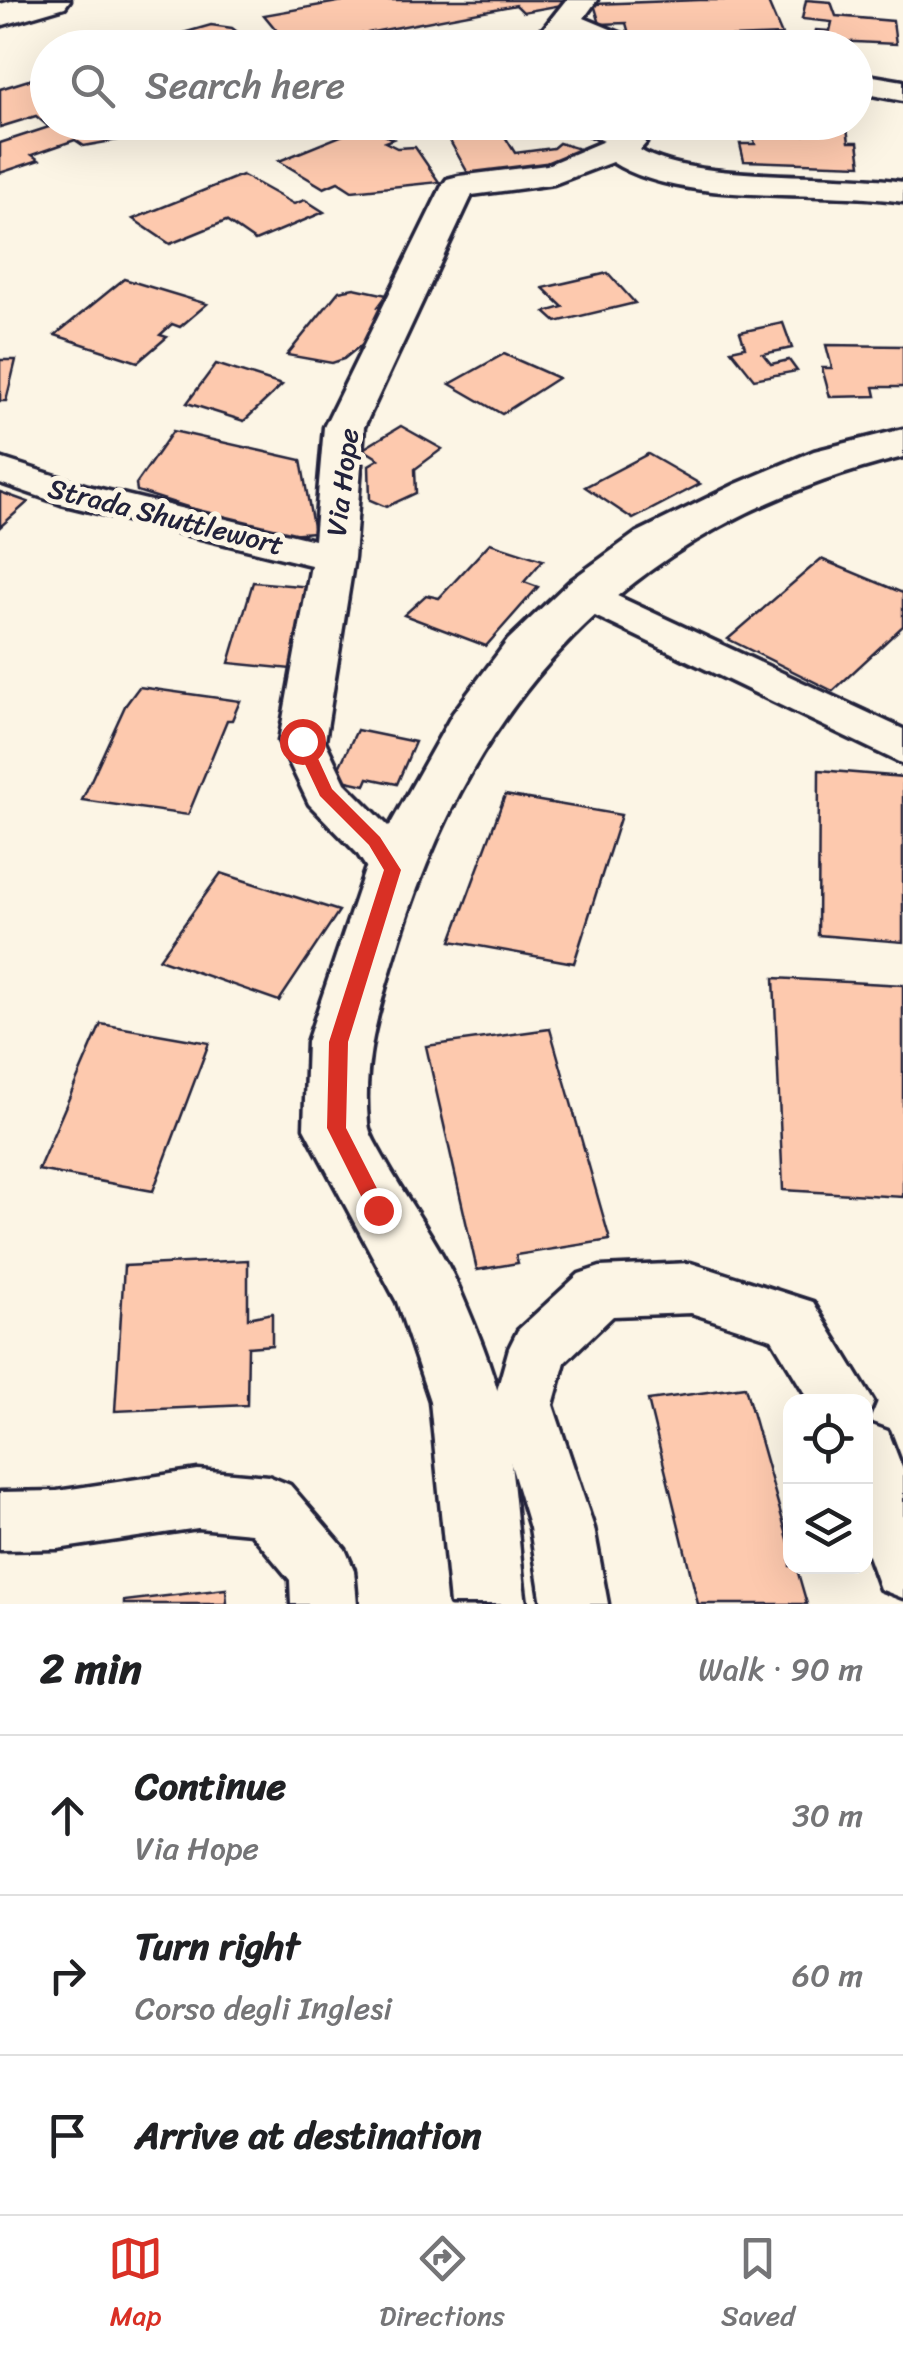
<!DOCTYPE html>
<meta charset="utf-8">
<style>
:root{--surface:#fff;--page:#f6f6f6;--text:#202124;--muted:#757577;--line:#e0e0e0;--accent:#d93025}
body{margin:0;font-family:Sriracha,sans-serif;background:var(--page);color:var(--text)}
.controls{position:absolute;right:30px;bottom:30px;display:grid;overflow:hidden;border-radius:20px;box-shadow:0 10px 40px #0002}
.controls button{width:90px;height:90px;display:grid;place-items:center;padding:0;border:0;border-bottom:2px solid var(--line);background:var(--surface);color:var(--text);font:50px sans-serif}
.stop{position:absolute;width:30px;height:30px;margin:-22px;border:8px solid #d93025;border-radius:50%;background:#fff}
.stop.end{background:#d93025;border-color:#fff;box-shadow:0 2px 10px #0008}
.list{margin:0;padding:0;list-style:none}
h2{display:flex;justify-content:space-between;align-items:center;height:130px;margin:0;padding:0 40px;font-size:42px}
h2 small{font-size:32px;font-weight:400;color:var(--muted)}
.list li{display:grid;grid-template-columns:65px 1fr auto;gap:30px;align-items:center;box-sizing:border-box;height:160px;padding:0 40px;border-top:2px solid var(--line)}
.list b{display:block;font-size:38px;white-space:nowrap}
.list p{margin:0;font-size:32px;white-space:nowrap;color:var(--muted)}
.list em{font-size:32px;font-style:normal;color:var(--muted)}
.icon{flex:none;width:55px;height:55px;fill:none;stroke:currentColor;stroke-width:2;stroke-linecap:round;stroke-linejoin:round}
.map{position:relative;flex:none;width:903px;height:1604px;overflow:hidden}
.search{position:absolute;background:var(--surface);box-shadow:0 10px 40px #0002;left:30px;right:30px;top:30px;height:110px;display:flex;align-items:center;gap:25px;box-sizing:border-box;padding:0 35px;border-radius:55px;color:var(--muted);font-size:38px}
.sheet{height:610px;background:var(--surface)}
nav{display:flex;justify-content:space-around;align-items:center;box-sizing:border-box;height:140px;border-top:2px solid var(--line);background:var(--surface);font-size:28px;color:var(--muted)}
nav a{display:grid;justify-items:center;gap:5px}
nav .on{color:var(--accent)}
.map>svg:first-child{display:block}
.building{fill:#fdc9ae;stroke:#22223b;stroke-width:2.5}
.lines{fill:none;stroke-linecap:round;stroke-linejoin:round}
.street-casing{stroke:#22223b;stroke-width:7}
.secondary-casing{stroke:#22223b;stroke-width:7}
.primary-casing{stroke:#22223b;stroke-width:7}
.street{fill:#fcf5e5;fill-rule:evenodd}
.secondary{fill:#fcf5e5;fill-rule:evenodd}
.primary{fill:#fcf5e5;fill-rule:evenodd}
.route{fill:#d93025}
.labels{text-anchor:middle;stroke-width:10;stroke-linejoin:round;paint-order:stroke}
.street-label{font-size:28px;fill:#22223b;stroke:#fcf5e5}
</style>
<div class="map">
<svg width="903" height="1604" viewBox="0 0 903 1604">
<rect width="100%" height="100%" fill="#fcf5e5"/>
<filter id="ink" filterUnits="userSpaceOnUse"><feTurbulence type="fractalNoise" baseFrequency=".01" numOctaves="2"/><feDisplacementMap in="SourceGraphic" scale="20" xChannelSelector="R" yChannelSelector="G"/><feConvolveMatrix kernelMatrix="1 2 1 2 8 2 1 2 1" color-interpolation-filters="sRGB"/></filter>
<g filter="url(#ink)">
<!-- building -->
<g class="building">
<polygon points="349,0 570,0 573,3 523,12 516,5 346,37 353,43 328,48 291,48 264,15"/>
<polygon points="700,0 767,0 782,35 631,41 626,23 600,24 594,4"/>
<polygon points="806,0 831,2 836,16 893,21 896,44 814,40 816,30 830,31 832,22 802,19"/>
<polygon points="211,25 232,28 257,47 134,47"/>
<polygon points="48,74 48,122 161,125 153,134 137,129 123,139 84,146 75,140 32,155 39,160 0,173 0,143 49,127 36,116 0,127 0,89"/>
<polygon points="365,126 393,139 385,142 397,148 415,147 439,182 352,191 338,182 324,188 279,161"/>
<polygon points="812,126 847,128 849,142 858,142 861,165 744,161 740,144 755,144 752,133 804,135 803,132 815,132"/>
<polygon points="501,130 515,153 553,148 559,143 586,151 576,159 536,165 541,172 473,182 450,141 465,134"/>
<polygon points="242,175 294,204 305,200 324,212 255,241 226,221 170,244 133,219"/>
<polygon points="608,273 635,303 556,322 545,312 563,307 543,288"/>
<polygon points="124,279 207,304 180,327 172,324 160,335 167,337 138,362 55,335"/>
<polygon points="354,288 387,295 378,307 395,316 377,340 366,341 344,359 332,363 287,355 339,291"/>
<polygon points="783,323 792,348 763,354 771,364 789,360 797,371 754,379 731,350 745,347 740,332"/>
<polygon points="826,345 903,346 903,387 874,387 876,396 830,397 822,368 832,368"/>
<polygon points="504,354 558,378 502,414 450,384"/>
<polygon points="0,360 16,360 6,401 0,401"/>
<polygon points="216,364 282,385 244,421 187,403"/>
<polygon points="401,426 442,449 415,469 416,493 386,507 370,500 369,465 379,459 363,449"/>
<polygon points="173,431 301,460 314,532 275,535 137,491 136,484"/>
<polygon points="648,454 700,484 633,519 585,487"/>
<polygon points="0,492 28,502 0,527"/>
<polygon points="490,543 543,560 524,582 538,587 486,646 404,615 426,595 439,598"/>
<polygon points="821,559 903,593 903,626 833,691 728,639"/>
<polygon points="253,582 313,587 291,669 229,663"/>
<polygon points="139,687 240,701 232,720 227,720 188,815 82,800 125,706"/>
<polygon points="357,730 415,742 397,784 368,778 365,785 334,778"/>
<polygon points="819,770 903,777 903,942 818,935"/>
<polygon points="505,795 621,815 574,963 451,941"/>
<polygon points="221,873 339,911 279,1001 159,959"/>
<polygon points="774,978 903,985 903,1197 783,1190"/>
<polygon points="101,1024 209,1043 153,1191 38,1170"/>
<polygon points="550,1029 610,1240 516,1255 518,1263 477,1270 426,1046"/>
<polygon points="248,1260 248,1318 272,1313 272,1345 248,1347 247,1405 115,1411 124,1266"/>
<polygon points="745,1387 790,1546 790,1566 796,1566 807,1604 698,1604 648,1400"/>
<polygon points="226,1589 227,1604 124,1604 124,1601"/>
</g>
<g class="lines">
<!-- street casing -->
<g class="street-casing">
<g id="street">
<path d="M 566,0 L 597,0 L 584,18 L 639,41 L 643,48 L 601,48 L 571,34 C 556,55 520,48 497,48 L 501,41 L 543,29 Z"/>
<polygon points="856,73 903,81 903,101 856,92"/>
<path d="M 572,122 C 600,122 627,118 646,143 L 640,150 C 693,183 833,171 903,182 L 903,202 C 816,188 685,208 612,162 L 554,184 L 472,195 L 364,427 L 354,558 L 325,741 L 345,783 L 391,829 L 417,870 L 410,882 L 393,888 L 376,882 L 357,853 L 309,804 L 279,741 L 311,565 L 61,504 L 0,483 L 0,458 L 88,486 L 314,540 L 324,427 L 442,186 L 447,179 L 459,176 L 547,165 L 604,141 L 576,129 Z"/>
<polygon points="585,581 903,729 903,764 570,604 564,594 570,584"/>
<polygon points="691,1263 813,1302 874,1402 866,1421 866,1402 810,1402 772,1339 691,1313 613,1316 565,1362 553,1405 594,1528 608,1604 542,1604 530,1528 493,1405 509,1348 518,1330 579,1274 600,1267"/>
<polygon points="866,1423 888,1431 903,1470 903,1598 880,1589 866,1550"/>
<polygon points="198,1470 268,1476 290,1485 345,1549 354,1570 357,1604 291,1604 290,1580 251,1533 198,1528 57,1549 0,1550 0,1492 57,1491"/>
</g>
</g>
<!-- secondary casing -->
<g class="secondary-casing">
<path id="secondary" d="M 903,429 L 903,457 C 643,521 479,684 400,939 C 381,1003 362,1054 368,1123 C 369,1135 378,1147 383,1157 C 408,1203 442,1246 462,1295 C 476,1328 492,1366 500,1401 C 515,1465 517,1539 526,1604 L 450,1604 L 430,1401 L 397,1302 L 304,1128 L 307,1042 L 365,870 L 453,713 L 508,640 L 570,581 L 636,533 L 736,484 L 814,451 Z"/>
</g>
<!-- primary casing -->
<g class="primary-casing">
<polygon id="primary" points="15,0 70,0 65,7 0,26 0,4"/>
</g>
<!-- street -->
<use href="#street" class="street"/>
<!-- secondary -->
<use href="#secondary" class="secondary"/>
<!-- primary -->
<use href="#primary" class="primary"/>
</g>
</g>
<!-- route -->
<polygon class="route" points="302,736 310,741 332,789 380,837 401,870 348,1042 346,1128 388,1210 378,1218 371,1216 327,1128 329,1042 384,870 369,845 320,796 294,741"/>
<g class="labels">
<!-- street labels -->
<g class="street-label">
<text transform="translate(342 482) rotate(-83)" y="10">Via Hope</text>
<text transform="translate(166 516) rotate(14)" y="10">Strada Shuttlewort</text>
</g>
</g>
</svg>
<div class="controls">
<button><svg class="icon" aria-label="locate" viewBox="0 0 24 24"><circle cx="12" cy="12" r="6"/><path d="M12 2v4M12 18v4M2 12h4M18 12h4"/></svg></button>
<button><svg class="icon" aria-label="layers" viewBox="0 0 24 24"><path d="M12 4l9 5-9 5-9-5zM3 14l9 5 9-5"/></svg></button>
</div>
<div class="stop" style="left:302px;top:741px"></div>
<div class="stop end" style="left:378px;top:1210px"></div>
<div class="search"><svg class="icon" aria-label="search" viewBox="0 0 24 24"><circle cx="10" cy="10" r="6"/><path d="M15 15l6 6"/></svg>Search here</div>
</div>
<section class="sheet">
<h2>2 min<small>Walk · 90 m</small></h2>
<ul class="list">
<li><svg class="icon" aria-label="ahead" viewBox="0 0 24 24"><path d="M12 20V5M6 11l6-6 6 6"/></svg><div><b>Continue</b><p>Via Hope</p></div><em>30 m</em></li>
<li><svg class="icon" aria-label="right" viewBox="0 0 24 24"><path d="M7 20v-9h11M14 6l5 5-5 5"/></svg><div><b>Turn right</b><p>Corso degli Inglesi</p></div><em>60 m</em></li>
<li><svg class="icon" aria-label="arrive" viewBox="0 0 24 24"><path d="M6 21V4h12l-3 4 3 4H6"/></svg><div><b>Arrive at destination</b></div></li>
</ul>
</section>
<nav>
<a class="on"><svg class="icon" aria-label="map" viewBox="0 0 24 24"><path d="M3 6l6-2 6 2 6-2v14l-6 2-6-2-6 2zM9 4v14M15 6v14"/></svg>Map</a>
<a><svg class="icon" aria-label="directions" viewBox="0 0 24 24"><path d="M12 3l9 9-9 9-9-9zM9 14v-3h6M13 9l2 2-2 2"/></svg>Directions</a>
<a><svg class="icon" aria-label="saved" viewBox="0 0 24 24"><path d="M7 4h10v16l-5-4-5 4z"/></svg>Saved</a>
</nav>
